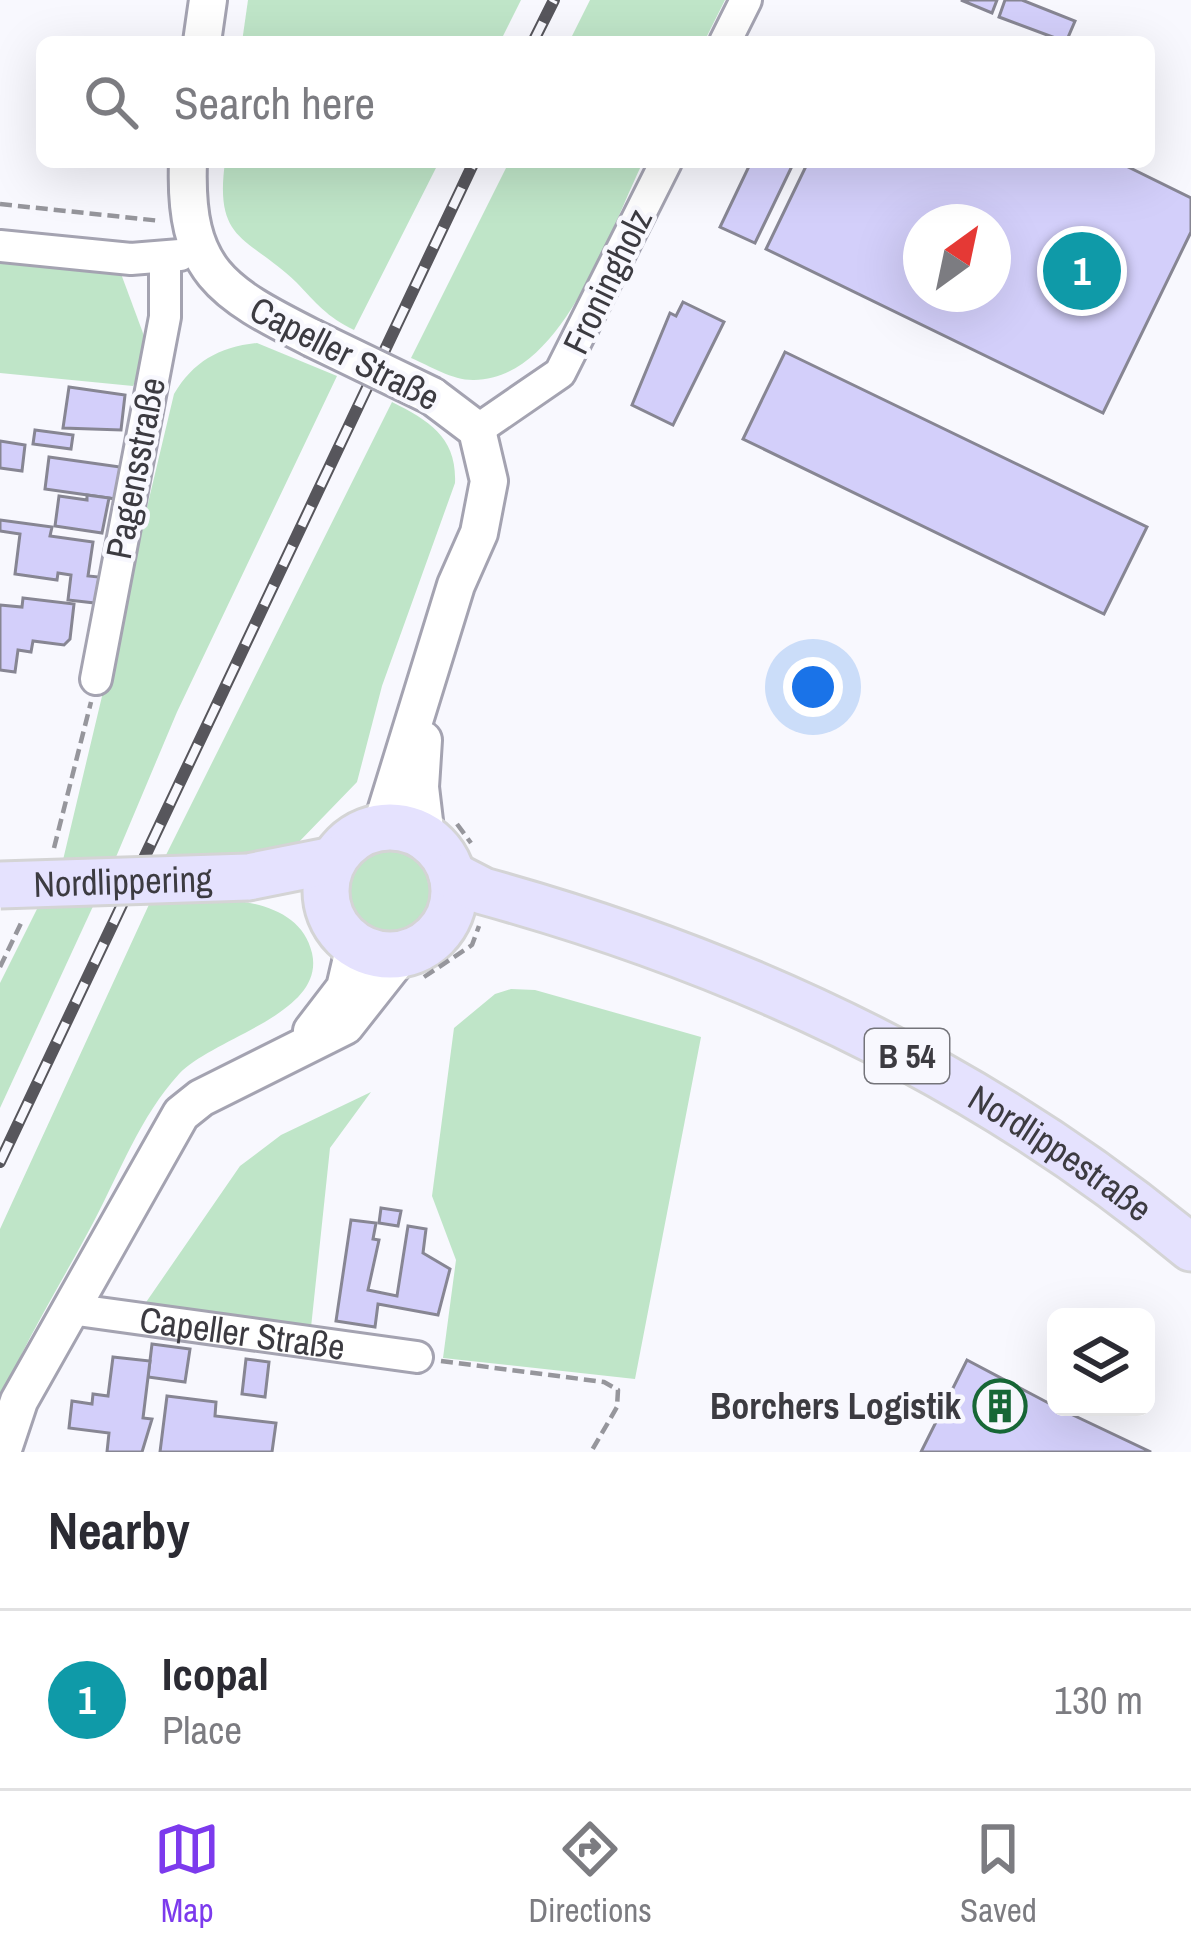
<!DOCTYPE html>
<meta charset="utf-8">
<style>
:root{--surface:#fff;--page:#f2f2f3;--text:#2b2b33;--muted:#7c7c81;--line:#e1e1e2;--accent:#7c3aed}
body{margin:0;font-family:"Archivo Narrow",sans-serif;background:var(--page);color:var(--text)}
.controls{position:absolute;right:36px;bottom:36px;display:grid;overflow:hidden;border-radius:18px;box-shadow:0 12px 48px #0002}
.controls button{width:108px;height:108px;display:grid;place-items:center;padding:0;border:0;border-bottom:3px solid var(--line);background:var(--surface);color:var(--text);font:60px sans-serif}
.compass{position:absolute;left:903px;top:204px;width:108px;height:108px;border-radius:50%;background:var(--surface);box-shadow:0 12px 48px #0002;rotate:33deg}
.you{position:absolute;left:813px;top:687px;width:42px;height:42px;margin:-30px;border:9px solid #fff;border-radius:50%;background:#1a73e8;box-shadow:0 0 0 18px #1a73e833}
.badge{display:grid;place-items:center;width:78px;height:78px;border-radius:50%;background:var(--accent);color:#fff;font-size:39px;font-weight:700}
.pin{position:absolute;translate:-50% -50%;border:6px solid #fff;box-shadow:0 3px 12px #0006}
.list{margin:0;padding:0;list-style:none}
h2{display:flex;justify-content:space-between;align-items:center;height:156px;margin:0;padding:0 48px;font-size:51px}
h2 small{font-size:39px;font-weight:400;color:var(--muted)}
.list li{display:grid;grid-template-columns:78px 1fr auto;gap:36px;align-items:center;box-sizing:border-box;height:180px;padding:0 48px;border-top:3px solid var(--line)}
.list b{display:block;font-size:45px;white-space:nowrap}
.list p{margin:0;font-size:39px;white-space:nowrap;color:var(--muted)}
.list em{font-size:39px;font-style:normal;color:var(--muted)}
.icon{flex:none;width:66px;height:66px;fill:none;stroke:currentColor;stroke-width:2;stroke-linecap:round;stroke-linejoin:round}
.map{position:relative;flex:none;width:1191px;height:1452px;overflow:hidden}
.search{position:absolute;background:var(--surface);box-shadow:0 12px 48px #0002;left:36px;right:36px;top:36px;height:132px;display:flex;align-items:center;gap:30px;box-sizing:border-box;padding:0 42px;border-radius:18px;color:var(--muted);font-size:45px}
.sheet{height:336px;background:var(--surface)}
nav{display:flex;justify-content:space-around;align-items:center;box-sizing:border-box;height:168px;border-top:3px solid var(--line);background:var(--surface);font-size:33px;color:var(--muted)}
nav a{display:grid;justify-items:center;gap:6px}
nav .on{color:var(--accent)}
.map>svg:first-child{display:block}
.green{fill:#bfe5c8}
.building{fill:#d3cffa;stroke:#878693;stroke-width:3;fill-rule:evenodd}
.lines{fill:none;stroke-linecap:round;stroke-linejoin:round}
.minor-casing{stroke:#a4a3b1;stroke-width:36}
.tertiary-casing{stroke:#a4a3b1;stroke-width:42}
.primary-casing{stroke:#d4d4d5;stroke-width:51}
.path{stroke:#96969c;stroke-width:4.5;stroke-dasharray:12 6;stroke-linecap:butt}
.minor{stroke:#fff;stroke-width:30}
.tertiary{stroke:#fff;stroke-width:36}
.primary{stroke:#e5e2fe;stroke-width:45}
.rail-casing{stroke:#57565c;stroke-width:12}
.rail{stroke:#f8f8fe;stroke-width:8;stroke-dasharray:22;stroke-linecap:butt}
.tertiary-bridge-casing{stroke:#a4a3b1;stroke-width:42;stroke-linecap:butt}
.primary-bridge-casing{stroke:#d4d4d5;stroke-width:51;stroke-linecap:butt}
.tertiary-bridge{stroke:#fff;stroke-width:36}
.primary-bridge{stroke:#e5e2fe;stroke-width:45}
.labels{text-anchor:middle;stroke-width:9;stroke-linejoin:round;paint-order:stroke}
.shield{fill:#f8f8fe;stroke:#74747a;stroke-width:3}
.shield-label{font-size:33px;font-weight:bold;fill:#3c3b41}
.street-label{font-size:36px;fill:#3c3b41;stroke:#f8f8fe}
.poi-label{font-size:36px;font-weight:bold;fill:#3c3b41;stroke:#f8f8fe;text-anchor:end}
</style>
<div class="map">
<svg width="1191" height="1452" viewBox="0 0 1191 1452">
<rect width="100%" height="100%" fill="#f8f8fe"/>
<!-- green -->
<g class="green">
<polygon points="248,0 521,0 500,42 242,42"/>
<polygon points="590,0 725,0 704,42 569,42"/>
<path d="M 225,162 L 439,162 L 354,330 C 327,317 316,303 296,282 C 248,236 214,243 225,162 Z"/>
<path d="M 509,162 L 643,162 C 610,229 562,381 473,380 C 452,380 430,366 411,358 Z"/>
<polygon points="0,261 120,271 150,352 133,386 0,373"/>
<path d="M 257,343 L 337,376 L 177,712 L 116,857 L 63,860 L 174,394 C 193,362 219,347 257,343 Z"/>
<path d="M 392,402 C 430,421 457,438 455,483 L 382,686 L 357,782 L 296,845 L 260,853 L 166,855 Z"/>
<circle cx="388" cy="889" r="50"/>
<path d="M 152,898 C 200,899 297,889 312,953 C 326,1014 214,1037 179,1074 C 141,1115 119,1174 93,1223 C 62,1282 25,1340 0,1402 L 0,1229 Z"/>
<polygon points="95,902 0,1108 0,983 39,905"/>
<polygon points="511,989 535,990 701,1037 635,1379 443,1358 456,1260 432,1196 454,1028 495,994"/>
<polygon points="371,1092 330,1148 310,1337 140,1311 240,1166 281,1135"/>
</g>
<!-- building -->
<g class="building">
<polygon points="961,0 997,0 992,13"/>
<polygon points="1005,0 1022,0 1075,21 1066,42 999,17"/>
<polygon points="751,162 794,162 755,243 720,227"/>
<path d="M 808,162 L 1118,162 L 1191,198 L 1191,232 L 1103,413 L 766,249 ZM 921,222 L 993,222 L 993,294 L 921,294 Z"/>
<polygon points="683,302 724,322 673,425 632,405 670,313 676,316"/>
<polygon points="785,352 1147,527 1104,614 743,439"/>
<polygon points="69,387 125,395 121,430 63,428"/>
<polygon points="35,430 73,435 71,449 33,444"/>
<polygon points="0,441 25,445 22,471 0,468"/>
<polygon points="49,457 120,467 116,499 45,489"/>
<polygon points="87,495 109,498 102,533 55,526 59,496 87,500"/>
<polygon points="0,520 52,527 50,536 93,542 88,576 99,577 95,603 68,600 71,575 58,573 57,580 15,574 20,534 0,531"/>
<polygon points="23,598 74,604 70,639 64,645 33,641 31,652 18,650 15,672 0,670 0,605 22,607"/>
<polygon points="381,1208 401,1211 398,1226 379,1223"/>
<polygon points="351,1220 376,1223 373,1239 379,1240 368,1290 397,1296 408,1226 426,1229 423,1253 450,1269 438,1315 378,1304 375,1327 336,1321"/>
<polygon points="152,1344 190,1349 185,1382 148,1377"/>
<polygon points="113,1357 150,1361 143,1418 152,1419 142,1452 107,1452 109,1433 69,1428 72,1401 92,1404 93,1394 108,1396"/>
<polygon points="246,1359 269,1362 265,1397 242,1394"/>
<polygon points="967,1360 1056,1407 1151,1452 921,1452"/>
<polygon points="167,1396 216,1402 215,1416 276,1423 272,1452 160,1452"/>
</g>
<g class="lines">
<!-- minor casing -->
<g class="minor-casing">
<g id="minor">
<polyline points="725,42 746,0"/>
<polyline points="0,246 131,259 180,255"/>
<polyline points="477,430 560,373 666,162"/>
<polyline points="96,679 165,317 165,257"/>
<path id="s1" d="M 70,1309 L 417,1357"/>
</g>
</g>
<!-- tertiary casing -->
<g class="tertiary-casing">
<g id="tertiary">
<polyline points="202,42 208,0"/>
<path d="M 188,162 C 184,271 221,292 312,338"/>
<polyline points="423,740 420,787 426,838"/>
<polyline points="381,828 456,585 479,533 489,481 477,430 432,396"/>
<polyline points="312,1031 345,988 355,945"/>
<polyline points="2,1452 19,1401 181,1114 201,1098 345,1026 401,955"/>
</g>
</g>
<!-- primary casing -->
<g class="primary-casing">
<g id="primary">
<circle cx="390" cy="891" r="64"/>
<path id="s2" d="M 452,875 L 483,891 C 741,962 985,1076 1191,1248"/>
<polyline points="248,877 333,860"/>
</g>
</g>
<!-- path -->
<g class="path">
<polyline points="0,204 161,221"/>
<polyline points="457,824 471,843"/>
<polyline points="54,848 91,702"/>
<polyline points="0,967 23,919"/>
<polyline points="424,977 472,945 479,926"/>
<polyline points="441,1361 604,1382 618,1390 617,1407 591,1452"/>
</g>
<!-- minor -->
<use href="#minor" class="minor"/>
<!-- tertiary -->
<use href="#tertiary" class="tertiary"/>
<!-- primary -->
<use href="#primary" class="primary"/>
<!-- rail casing -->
<g class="rail-casing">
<g id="rail">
<polyline points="533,42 554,0"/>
<polyline points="0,1162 474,162"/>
</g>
</g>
<!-- rail -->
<use href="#rail" class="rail"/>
<!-- tertiary-bridge casing -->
<g class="tertiary-bridge-casing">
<polyline id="tertiary-bridge" points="312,338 432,396"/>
</g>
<!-- primary-bridge casing -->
<g class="primary-bridge-casing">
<g id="primary-bridge">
<path id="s3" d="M 0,885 L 248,877"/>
</g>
</g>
<!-- tertiary-bridge -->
<use href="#tertiary-bridge" class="tertiary-bridge"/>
<!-- primary-bridge -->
<use href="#primary-bridge" class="primary-bridge"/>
</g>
<!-- icons -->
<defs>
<g id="building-ring" transform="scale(2.7)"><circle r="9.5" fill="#f8f8fe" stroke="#176736" stroke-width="1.5"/><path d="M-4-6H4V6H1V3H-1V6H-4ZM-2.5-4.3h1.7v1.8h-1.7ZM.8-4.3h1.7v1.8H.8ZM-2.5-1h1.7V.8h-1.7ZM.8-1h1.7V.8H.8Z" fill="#176736"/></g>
</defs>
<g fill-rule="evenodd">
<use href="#building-ring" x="1000" y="1406"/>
</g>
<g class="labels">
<!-- shield labels -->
<rect class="shield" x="865" y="1029" width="84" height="54" rx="9"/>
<g class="shield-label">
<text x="907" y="1068">B 54</text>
</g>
<!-- street labels -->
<g class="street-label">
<text transform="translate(607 281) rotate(-64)" y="13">Froningholz</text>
<text transform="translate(345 353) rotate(27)" y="13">Capeller Straße</text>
<text transform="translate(135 468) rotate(-79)" y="13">Pagensstraße</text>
<text dy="13" stroke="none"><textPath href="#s3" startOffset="123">Nordlippering</textPath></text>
<text dy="13" stroke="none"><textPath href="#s2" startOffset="672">Nordlippestraße</textPath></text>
<text dy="13" stroke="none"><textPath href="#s1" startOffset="174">Capeller Straße</textPath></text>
</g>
<!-- poi labels -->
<g class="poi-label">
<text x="961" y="1419">Borchers Logistik</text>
</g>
</g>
</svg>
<div class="controls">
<button><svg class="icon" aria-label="layers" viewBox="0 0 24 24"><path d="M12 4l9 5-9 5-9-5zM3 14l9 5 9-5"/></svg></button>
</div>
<svg class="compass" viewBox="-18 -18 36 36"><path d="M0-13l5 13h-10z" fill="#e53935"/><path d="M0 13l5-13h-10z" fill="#7c7c81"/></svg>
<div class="you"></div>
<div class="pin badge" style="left:1082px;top:271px;background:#0f9aa8">1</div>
<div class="search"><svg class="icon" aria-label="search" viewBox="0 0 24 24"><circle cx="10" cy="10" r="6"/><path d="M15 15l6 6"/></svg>Search here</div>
</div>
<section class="sheet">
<h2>Nearby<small></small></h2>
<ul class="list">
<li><span class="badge" style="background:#0f9aa8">1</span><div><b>Icopal</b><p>Place</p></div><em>130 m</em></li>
</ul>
</section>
<nav>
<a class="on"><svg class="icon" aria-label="map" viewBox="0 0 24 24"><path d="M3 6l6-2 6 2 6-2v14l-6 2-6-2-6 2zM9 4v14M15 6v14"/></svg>Map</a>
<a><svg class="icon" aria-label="directions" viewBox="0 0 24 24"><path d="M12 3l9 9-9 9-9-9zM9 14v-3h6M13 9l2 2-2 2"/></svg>Directions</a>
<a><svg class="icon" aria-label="saved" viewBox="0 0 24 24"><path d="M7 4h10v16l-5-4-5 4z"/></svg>Saved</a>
</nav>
